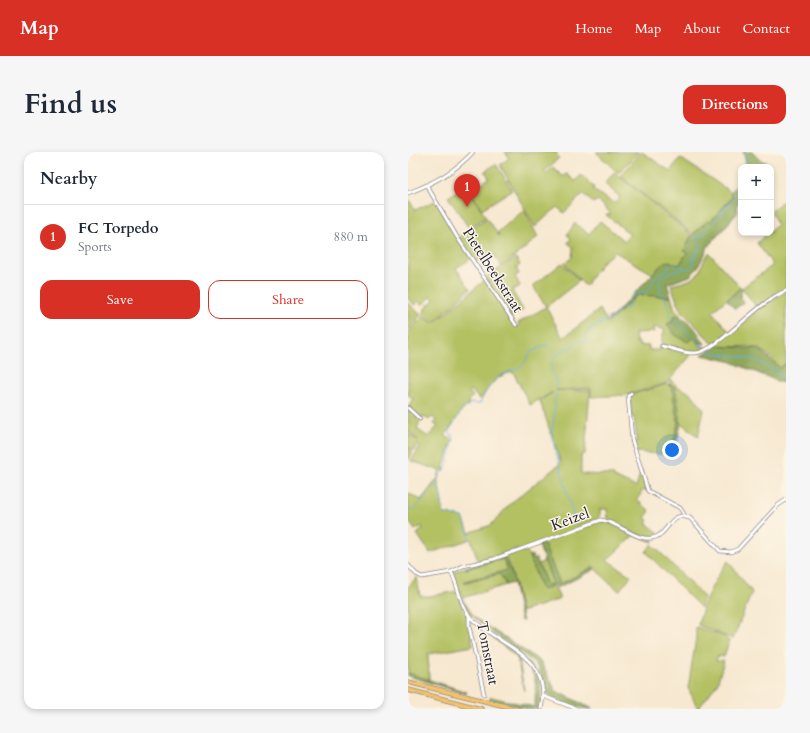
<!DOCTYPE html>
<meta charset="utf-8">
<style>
:root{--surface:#fff;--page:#f6f6f7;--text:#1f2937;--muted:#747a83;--line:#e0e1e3;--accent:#d93025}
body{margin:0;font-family:Cardo,serif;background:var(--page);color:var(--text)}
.controls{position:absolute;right:12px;top:12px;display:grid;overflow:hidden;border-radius:8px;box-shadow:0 2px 6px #0003}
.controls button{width:36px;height:36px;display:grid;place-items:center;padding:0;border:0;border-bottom:1px solid var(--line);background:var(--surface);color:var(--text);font:20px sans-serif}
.you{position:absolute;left:264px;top:298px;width:14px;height:14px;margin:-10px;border:3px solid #fff;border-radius:50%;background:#1a73e8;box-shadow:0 0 0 6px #1a73e833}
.badge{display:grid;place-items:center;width:26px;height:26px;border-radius:50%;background:var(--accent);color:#fff;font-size:13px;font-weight:700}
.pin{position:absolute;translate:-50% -33px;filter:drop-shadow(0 1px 2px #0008)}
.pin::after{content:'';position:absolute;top:21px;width:14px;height:12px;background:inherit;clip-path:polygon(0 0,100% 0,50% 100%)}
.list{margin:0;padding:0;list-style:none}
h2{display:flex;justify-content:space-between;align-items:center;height:52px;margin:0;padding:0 16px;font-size:17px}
h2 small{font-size:13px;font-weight:400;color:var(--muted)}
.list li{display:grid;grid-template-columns:26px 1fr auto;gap:12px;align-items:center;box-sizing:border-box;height:64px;padding:0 16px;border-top:1px solid var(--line)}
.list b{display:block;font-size:15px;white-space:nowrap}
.list p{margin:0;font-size:13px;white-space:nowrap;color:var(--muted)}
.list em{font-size:13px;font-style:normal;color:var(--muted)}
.actions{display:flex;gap:8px;padding:12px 16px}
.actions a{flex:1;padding:9px 0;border:1px solid var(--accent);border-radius:12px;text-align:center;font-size:14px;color:var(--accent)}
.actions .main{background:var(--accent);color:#fff}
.map{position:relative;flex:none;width:378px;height:557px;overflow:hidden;border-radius:12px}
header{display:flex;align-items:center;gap:24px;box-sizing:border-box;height:56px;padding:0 20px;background:var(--accent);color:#fff}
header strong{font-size:19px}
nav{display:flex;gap:22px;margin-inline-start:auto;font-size:14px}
.intro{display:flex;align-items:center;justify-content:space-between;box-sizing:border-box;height:96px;padding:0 24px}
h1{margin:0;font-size:28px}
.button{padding:10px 18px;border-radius:12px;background:var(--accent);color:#fff;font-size:14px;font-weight:700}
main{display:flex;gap:24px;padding:0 24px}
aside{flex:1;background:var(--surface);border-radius:12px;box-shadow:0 2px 6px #0003}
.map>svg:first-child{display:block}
.green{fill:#b4c163;stroke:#6b724f}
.forest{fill:#8fa759;stroke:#58644a}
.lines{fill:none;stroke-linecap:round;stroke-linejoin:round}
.stream{stroke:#60afda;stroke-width:1}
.minor-casing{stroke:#8c8586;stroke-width:4.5}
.highway-casing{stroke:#8c8586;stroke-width:5.5}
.minor{stroke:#fff;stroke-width:3}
.highway{stroke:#f3c26a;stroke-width:4}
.labels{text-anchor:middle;stroke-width:3;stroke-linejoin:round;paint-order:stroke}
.street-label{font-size:15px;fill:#22223b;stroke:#fcf5e5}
</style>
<header>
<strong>Map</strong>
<nav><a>Home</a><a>Map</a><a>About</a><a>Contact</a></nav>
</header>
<div class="intro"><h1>Find us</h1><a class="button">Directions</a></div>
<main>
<aside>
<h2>Nearby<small></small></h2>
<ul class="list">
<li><span class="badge">1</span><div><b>FC Torpedo</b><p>Sports</p></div><em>880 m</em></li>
</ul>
<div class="actions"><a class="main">Save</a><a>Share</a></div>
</aside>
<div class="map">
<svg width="378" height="557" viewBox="0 0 378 557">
<rect width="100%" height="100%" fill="#fcf5e5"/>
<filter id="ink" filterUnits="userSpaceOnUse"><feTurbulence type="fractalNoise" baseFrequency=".025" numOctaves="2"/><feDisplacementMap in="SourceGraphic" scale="8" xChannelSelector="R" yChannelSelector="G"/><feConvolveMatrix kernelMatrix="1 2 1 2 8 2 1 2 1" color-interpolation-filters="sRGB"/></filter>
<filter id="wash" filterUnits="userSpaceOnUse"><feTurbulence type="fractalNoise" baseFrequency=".012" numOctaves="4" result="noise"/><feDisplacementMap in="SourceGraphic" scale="16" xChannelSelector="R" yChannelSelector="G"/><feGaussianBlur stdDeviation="0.9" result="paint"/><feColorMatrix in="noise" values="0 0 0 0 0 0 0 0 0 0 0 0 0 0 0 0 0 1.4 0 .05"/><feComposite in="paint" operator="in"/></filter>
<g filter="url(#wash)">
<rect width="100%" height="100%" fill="#f7e8d0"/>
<!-- green -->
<g class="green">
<path d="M 97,0 L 150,0 L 148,2 L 151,6 L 137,19 L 139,21 L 145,15 L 154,24 L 159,22 L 167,29 L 173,23 L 186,35 L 185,38 L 206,51 L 212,45 L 197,32 L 206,20 L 284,83 L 276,99 L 279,101 L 271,114 C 256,107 255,111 245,122 L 207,100 L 195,109 L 177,134 L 156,111 L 164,106 L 165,95 L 160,91 L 163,86 L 159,83 L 167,71 L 181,82 L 192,69 L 216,89 L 222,82 L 198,63 L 203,62 L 190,48 L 185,51 L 175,42 L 156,61 L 149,55 L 127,75 L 92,13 L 101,6 Z"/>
<polygon points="188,0 232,0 210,21"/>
<polygon points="234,0 262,19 272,6 323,40 322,41 325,44 302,70 300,68 285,82 212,24"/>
<polygon points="88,12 104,38 74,57 57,31 66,25 71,33 81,26 77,19"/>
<polygon points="58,34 78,65 61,76 40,45"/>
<polygon points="0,46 7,58 27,49 63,107 48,116 62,137 27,169 23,168 14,162 18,158 16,157 26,148 23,145 14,153 10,149 7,153 0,147"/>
<polygon points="375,49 378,53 378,137 366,143 349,156 334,136 365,113 349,91 360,81 363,81 363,78 369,73 363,59"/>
<polygon points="116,58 130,85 109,103 93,114 84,100 68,110 51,85 79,66 91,84 90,80"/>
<path d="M 301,101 L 331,134 L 332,136 L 305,159 L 306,162 L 321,179 L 316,183 L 317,185 L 364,147 L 378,140 L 378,211 L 372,216 C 367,211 361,202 354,199 C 339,189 317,200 303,190 L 272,157 L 263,133 C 271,131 286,129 291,120 C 295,113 295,108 301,101 Z"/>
<polygon points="108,106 112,113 108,116 111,122 107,124 112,134 104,138 115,158 103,165 78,125"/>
<path d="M 154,111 L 171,129 L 138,155 L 155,186 L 192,157 L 199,170 L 201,170 L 231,142 L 263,145 L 267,158 L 273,164 L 266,164 L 264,170 L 259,172 L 271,185 L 286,186 L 291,193 L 299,197 L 285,200 L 254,193 L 254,183 L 256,183 L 256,177 L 245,175 L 246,180 L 227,181 L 228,190 L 231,190 L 230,193 L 241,194 L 241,198 L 252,198 L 252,194 L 284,202 L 259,231 L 219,243 L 183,245 L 183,236 L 148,238 L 182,238 L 177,302 L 173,303 L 173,322 L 206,323 L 206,325 L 228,335 L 233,318 L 239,339 L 235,338 L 229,348 L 242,359 L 237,366 L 240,368 L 238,371 L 251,381 C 236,393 215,372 200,367 L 199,357 L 192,357 L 192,366 L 171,374 L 172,376 L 191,370 L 199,370 L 234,386 L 245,388 L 245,390 L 226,383 L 199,408 L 223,424 L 211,439 L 185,415 L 152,433 L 136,392 L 118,397 L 134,438 L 146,433 L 152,447 L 113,460 L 104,421 L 97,405 L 107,401 L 107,398 L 70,409 L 63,387 L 22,401 L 9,382 L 15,377 L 14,374 L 7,378 L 0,368 L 0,341 L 13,348 L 30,326 L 31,321 L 32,321 L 31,333 L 36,362 L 55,365 L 61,381 L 83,373 L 103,351 L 153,311 L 132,249 L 145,240 L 122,253 L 105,220 C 89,222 81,235 72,248 L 63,238 L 61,240 L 65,244 L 60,249 L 61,252 L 54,258 L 37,284 L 45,288 L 35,316 L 37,316 L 36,320 L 3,309 L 12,294 L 9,292 L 0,308 L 0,297 L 3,297 L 0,295 L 0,282 L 11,289 L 0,279 L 0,258 L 12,269 L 9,277 L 20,285 L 30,274 L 26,272 L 28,268 L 24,265 L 21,268 L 15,264 L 13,267 L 0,255 L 3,256 L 1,253 L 5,246 L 0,243 L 0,179 L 15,165 L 24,170 L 27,170 L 78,127 L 108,175 L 111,174 L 110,171 L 138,155 L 125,134 Z"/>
<polygon points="0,151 13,163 0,177"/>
<polygon points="263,228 270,235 283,241 296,258 290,285 273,271 267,236 261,232"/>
<polygon points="260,232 264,236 270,272 262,303 228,300 225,290 229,289 226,265 223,265 222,243"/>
<polygon points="244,392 296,445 293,456 238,400"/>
<polygon points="95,407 100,418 57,429 56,431 92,422 98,433 54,446 66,465 85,478 84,480 60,460 45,422 45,420 58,415 58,417"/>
<polygon points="137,409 145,431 139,433 130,412"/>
<path d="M 320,409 L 344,440 L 325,487 L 290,473 C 296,449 305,429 320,409 Z"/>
<polygon points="9,425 12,444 22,444 50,439 54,455 60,465 65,494 20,502 21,528 0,521 0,435"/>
<polygon points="288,475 317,485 321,489 316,505 310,504 308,509 316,509 309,532 290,557 280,536 288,486"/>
</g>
<!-- forest -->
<g class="forest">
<polygon points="335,0 344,0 352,8 358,10 360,15 333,15 338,10"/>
<polygon points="333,28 333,48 328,54 330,60 299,96 299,98 288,118 282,124 259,132 263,145 229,143 201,170 200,166 205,164 256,110 261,109 271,113 279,101 276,99 282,86 300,68 302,70 325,45 322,41"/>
<polygon points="332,136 334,136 332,145 336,150 327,157 319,148"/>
<path d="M 266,164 C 282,165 289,180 297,192 L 292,191 L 286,186 L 280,190 L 267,183 L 259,172 L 264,170 Z"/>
<polygon points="308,194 351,197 372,216 378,211 378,230 375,229 374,231 321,209 294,203"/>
<polygon points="261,232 267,235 273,271 266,304 262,303 270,272 264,236"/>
<polygon points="136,392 152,432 186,415 186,418 149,436 148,432 134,438 121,404 124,403 125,407 128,406 139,433 145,431 131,394"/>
<polygon points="97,405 104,422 115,469 113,469 105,431 98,433 92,422 56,431 57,429 100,418 95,407 58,417 58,415"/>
<path d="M 85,478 L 132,509 L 148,539 L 185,557 C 173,557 143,551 138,539 C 134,529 133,519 126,510 L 84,480 Z"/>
<path d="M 84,483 C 112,503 141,517 131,557 L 122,557 L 81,548 L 83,545 L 127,555 C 127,534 132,522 111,507 L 116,539 L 109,506 L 83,484 Z"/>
<polygon points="0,521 59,540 58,542 0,524"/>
</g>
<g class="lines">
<!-- stream -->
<g class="stream">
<polyline points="335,15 339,9 338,0"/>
<polyline points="333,18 331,21 333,22"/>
<polyline points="329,41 333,28"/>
<polyline points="276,116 272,119 263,119 252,127 252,141 257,143 263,167 266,167 292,192 299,196"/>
<path d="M 200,167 L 204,168 L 213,157 L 221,156 L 221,149 L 229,140 L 231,143 L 234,139 L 237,141 C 246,135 242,132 246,126 C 251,121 259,120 263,112 L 279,117 L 282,116 L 286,109 L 285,107 L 293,93 L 287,86 L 295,83 L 328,43"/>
<polyline points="302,198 306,201 346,207 378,226"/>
<path d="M 147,205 C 137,216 149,225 149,237"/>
<polyline points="148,240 144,285 168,374"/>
<path d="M 32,320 L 37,319 L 46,287 L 41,279 L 53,260 L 63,251 L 72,252 C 75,244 82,232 89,226 C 102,215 115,222 121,201 L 138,193 L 141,194 L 148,204 L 157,197 L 164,195 L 164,193 L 170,189 L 175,190 L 181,177 L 186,178 L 185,175 L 190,171 L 192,174 L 192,170 L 197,170 L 199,167"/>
<polyline points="32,320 31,336 36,362 55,365 62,387"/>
<polyline points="0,356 4,358 9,355 30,328"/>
</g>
</g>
</g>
<g filter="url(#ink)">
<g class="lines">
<!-- minor casing -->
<g class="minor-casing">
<g id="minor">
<polyline points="19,34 49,85 108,173"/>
<path d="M 0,41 C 24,32 48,19 65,0"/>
<path d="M 254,194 C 264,196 277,202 287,201 C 308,201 351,148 378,139"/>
<polyline points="223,241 220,244 224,288 240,339 272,356 277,364"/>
<polyline points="0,256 12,267"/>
<path d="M 0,413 L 8,422 L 14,425 L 43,420 L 55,414 L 86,407 L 193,368 C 211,370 230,392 248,385 C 259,381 261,366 273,364 L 282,366 L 312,399 L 323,400 L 330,397 L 369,354 L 378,348"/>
<path d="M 43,420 C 51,435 52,455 64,467 C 94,496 145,504 133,557"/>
<polyline points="61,464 61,474 76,542"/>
<polyline points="135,544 169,557"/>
</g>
</g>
<!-- highway casing -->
<g class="highway-casing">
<g id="highway">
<polyline points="0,530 109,557"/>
<polyline points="0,538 73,557"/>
</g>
</g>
<!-- minor -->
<use href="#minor" class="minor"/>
<!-- highway -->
<use href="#highway" class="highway"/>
</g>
</g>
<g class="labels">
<!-- street labels -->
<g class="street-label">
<text transform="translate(85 118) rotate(57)" y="5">Pietelbeekstraat</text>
<text transform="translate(162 367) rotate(-20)" y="5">Keizel</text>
<text transform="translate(80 501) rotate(79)" y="5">Tomstraat</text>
</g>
</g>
</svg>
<div class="controls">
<button>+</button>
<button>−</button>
</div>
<div class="you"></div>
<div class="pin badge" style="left:59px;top:55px">1</div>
</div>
</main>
